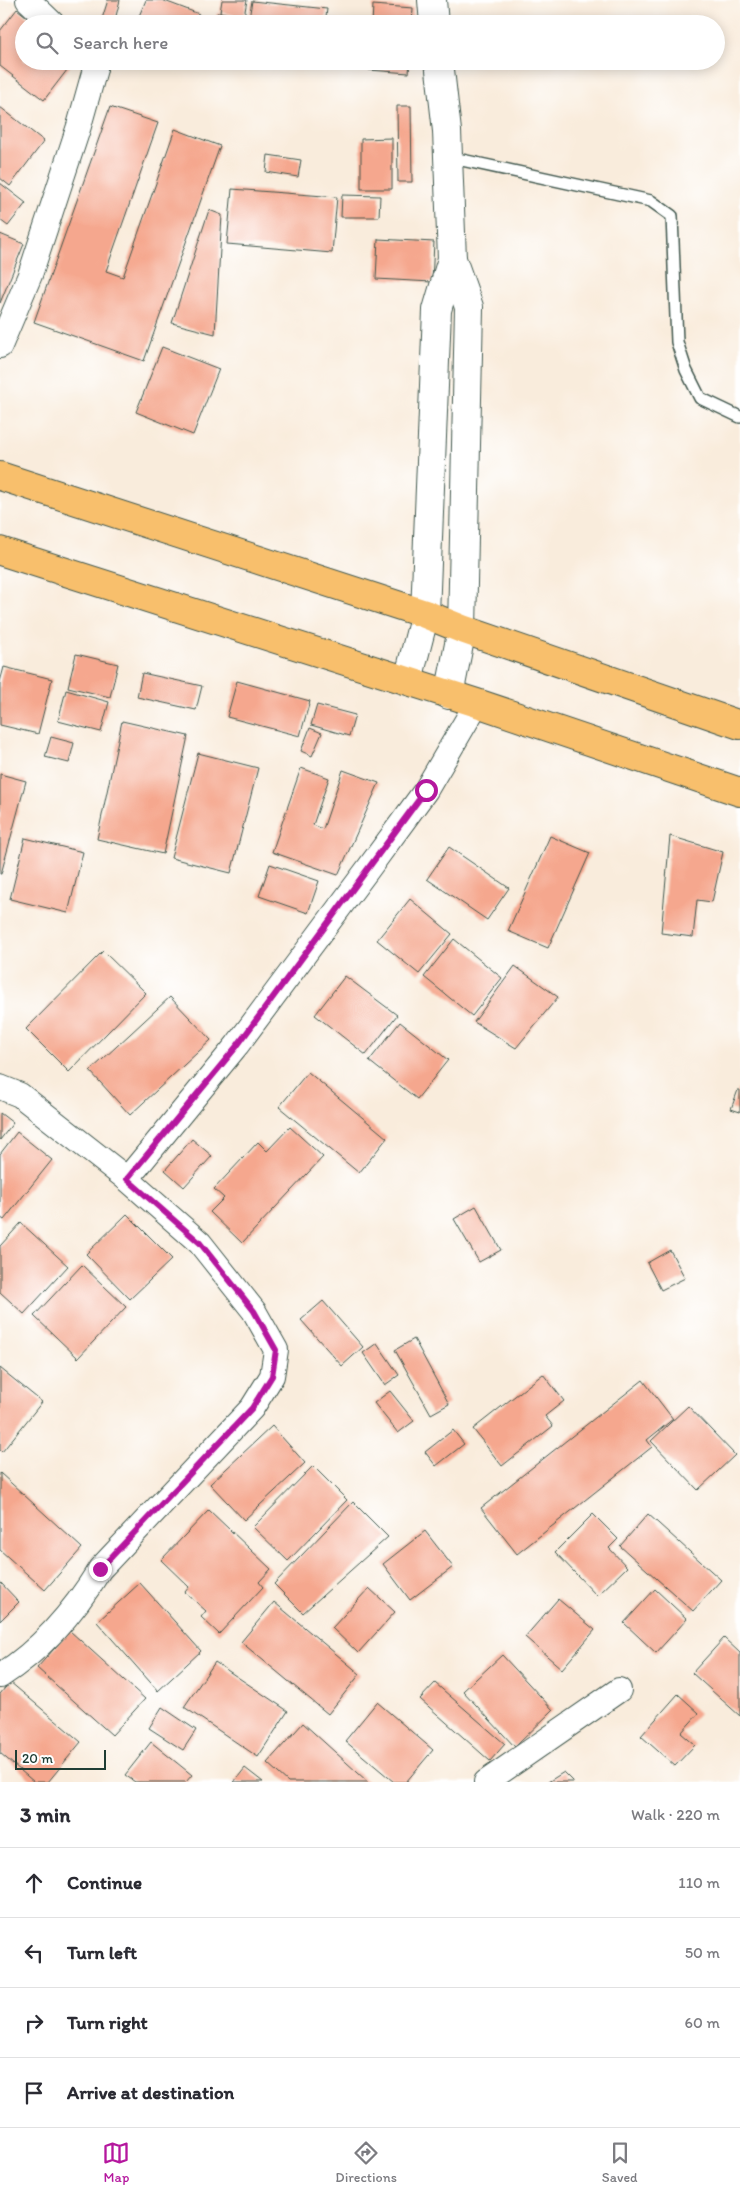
<!DOCTYPE html>
<meta charset="utf-8">
<style>
:root{--surface:#fff;--page:#f2f2f3;--text:#2b2b33;--muted:#7c7c81;--line:#e1e1e2;--accent:#b5179e}
body{margin:0;font-family:Itim,sans-serif;background:var(--page);color:var(--text)}
.scale{position:absolute;left:15px;bottom:12px;width:91px;box-sizing:border-box;padding-left:5px;border:2px solid #1f3d34;border-top:0;font-size:14px;line-height:18px;white-space:nowrap;color:#1f3d34;-webkit-text-stroke:4px #fff;paint-order:stroke}
.stop{position:absolute;width:15px;height:15px;margin:-11px;border:4px solid #b5179e;border-radius:50%;background:#fff}
.stop.end{background:#b5179e;border-color:#fff;box-shadow:0 1px 5px #0008}
.list{margin:0;padding:0;list-style:none}
h2{display:flex;justify-content:space-between;align-items:center;height:65px;margin:0;padding:0 20px;font-size:21px}
h2 small{font-size:16px;font-weight:400;color:var(--muted)}
.list li{display:grid;grid-template-columns:32px 1fr auto;gap:15px;align-items:center;box-sizing:border-box;height:70px;padding:0 20px;border-top:1px solid var(--line)}
.list b{display:block;font-size:19px;white-space:nowrap}
.list em{font-size:16px;font-style:normal;color:var(--muted)}
.icon{flex:none;width:28px;height:28px;fill:none;stroke:currentColor;stroke-width:2;stroke-linecap:round;stroke-linejoin:round}
.map{position:relative;flex:none;width:740px;height:1782px;overflow:hidden}
.search{position:absolute;background:var(--surface);box-shadow:0 2px 12px #0003;left:15px;right:15px;top:15px;height:55px;display:flex;align-items:center;gap:12px;box-sizing:border-box;padding:0 18px;border-radius:28px;color:var(--muted);font-size:19px}
.sheet{height:345px;background:var(--surface)}
nav{display:flex;justify-content:space-around;align-items:center;box-sizing:border-box;height:70px;border-top:1px solid var(--line);background:var(--surface);font-size:14px;color:var(--muted)}
nav a{display:grid;justify-items:center;gap:2px}
nav .on{color:var(--accent)}
.map>svg:first-child{display:block}
.building{fill:#f5a78e}
.lines{fill:none;stroke-linecap:round;stroke-linejoin:round}
.service-casing{stroke:#40574d;stroke-width:14}
.minor-casing{stroke:#40574d;stroke-width:26}
.tertiary-casing{stroke:#40574d;stroke-width:30}
.trunk-casing{stroke:#40574d;stroke-width:30}
.service{stroke:#fff;stroke-width:11}
.minor{stroke:#fff;stroke-width:24}
.tertiary{stroke:#fff;stroke-width:28}
.trunk{stroke:#f8bf6c;stroke-width:28}
.route{stroke:#b5179e;stroke-width:6}
</style>
<div class="map">
<svg width="740" height="1782" viewBox="0 0 740 1782">
<rect width="100%" height="100%" fill="#fff"/>
<filter id="ink" filterUnits="userSpaceOnUse"><feTurbulence type="fractalNoise" baseFrequency=".02" numOctaves="2"/><feDisplacementMap in="SourceGraphic" scale="10" xChannelSelector="R" yChannelSelector="G"/><feConvolveMatrix kernelMatrix="1 2 1 2 8 2 1 2 1" color-interpolation-filters="sRGB"/></filter>
<filter id="wash" filterUnits="userSpaceOnUse"><feTurbulence type="fractalNoise" baseFrequency=".0096" numOctaves="4" result="noise"/><feDisplacementMap in="SourceGraphic" scale="20" xChannelSelector="R" yChannelSelector="G"/><feGaussianBlur stdDeviation="1.12" result="paint"/><feColorMatrix in="noise" values="0 0 0 0 0 0 0 0 0 0 0 0 0 0 0 0 0 1.4 0 .05"/><feComposite in="paint" operator="in"/></filter>
<g filter="url(#wash)">
<rect width="100%" height="100%" fill="#f9ecdc"/>
<g id="blocks">
<!-- building -->
<g class="building">
<polygon points="108,0 120,0 114,24 101,22"/>
<polygon points="146,0 162,0 199,14 196,24 159,24 139,16"/>
<polygon points="222,0 247,0 244,17 220,12"/>
<polygon points="252,1 327,9 325,24 248,24"/>
<polygon points="373,5 413,8 412,24 372,24"/>
<polygon points="17,9 36,24 24,24 24,61 74,61 44,100 0,66 0,31"/>
<polygon points="217,13 247,19 246,24 215,24"/>
<polygon points="370,61 410,61 409,73 369,70"/>
<polygon points="397,106 411,106 412,182 398,182"/>
<polygon points="0,107 44,141 10,186 0,178"/>
<polygon points="110,107 158,123 106,271 123,277 175,129 220,146 144,361 34,322"/>
<polygon points="392,138 392,189 361,189 361,139"/>
<polygon points="268,155 301,160 298,177 266,172"/>
<polygon points="0,183 26,203 8,226 0,220"/>
<polygon points="232,189 337,197 332,253 227,244"/>
<polygon points="342,195 380,196 379,217 341,217"/>
<polygon points="209,210 222,215 215,334 172,323"/>
<polygon points="0,234 24,244 0,303"/>
<polygon points="378,239 434,242 432,282 376,279"/>
<polygon points="162,347 219,369 193,435 136,412"/>
<polygon points="76,654 118,664 110,697 68,687"/>
<polygon points="4,667 52,679 38,734 0,725 0,682"/>
<polygon points="142,673 202,686 196,710 137,697"/>
<polygon points="237,681 310,701 300,736 227,717"/>
<polygon points="66,690 109,702 101,732 58,721"/>
<polygon points="317,705 355,715 349,736 311,725"/>
<polygon points="122,721 188,736 163,854 97,839"/>
<polygon points="310,728 322,733 312,756 301,751"/>
<polygon points="51,737 74,743 69,763 45,757"/>
<polygon points="198,753 258,768 231,873 171,858"/>
<polygon points="301,768 329,778 313,825 323,829 343,770 379,783 338,875 272,852"/>
<polygon points="0,774 26,781 1,874 0,874"/>
<polygon points="550,836 590,853 548,948 508,931"/>
<polygon points="670,836 723,852 712,902 697,900 693,937 661,933"/>
<polygon points="25,838 83,852 68,913 10,899"/>
<polygon points="449,847 509,888 487,920 427,879"/>
<polygon points="270,864 319,881 308,913 259,896"/>
<polygon points="410,899 452,934 419,974 377,940"/>
<polygon points="454,939 502,978 472,1016 424,977"/>
<polygon points="103,951 146,993 69,1072 26,1029"/>
<polygon points="515,966 558,997 516,1048 474,1022"/>
<polygon points="345,976 397,1015 366,1055 315,1015"/>
<polygon points="170,997 211,1040 130,1115 90,1071"/>
<polygon points="400,1022 448,1060 417,1099 369,1061"/>
<polygon points="308,1072 387,1138 359,1173 279,1107"/>
<polygon points="738,1090 740,1090 740,1112 731,1109"/>
<polygon points="0,1113 13,1123 0,1140"/>
<polygon points="290,1127 323,1157 242,1243 210,1212 224,1198 214,1189 258,1142 267,1151"/>
<polygon points="17,1132 52,1160 4,1220 0,1217 0,1154"/>
<polygon points="192,1139 212,1156 184,1187 165,1170"/>
<polygon points="476,1206 501,1250 479,1262 454,1219"/>
<polygon points="127,1214 172,1259 130,1299 86,1254"/>
<polygon points="21,1223 68,1266 24,1314 0,1292 0,1246"/>
<polygon points="670,1250 685,1278 661,1290 647,1263"/>
<polygon points="82,1265 126,1307 78,1358 34,1316"/>
<polygon points="323,1301 363,1347 342,1366 301,1320"/>
<polygon points="414,1339 449,1404 431,1414 395,1350"/>
<polygon points="377,1343 399,1375 385,1385 363,1353"/>
<polygon points="0,1368 42,1402 2,1452 0,1450"/>
<polygon points="543,1374 564,1401 545,1416 553,1426 502,1466 473,1429"/>
<polygon points="643,1380 673,1419 647,1440 652,1447 517,1554 481,1508"/>
<polygon points="390,1391 414,1421 398,1433 374,1403"/>
<polygon points="688,1406 735,1455 698,1490 651,1441"/>
<polygon points="272,1426 305,1463 244,1520 210,1484"/>
<polygon points="453,1430 464,1444 436,1466 425,1452"/>
<polygon points="313,1466 347,1500 288,1561 253,1527"/>
<polygon points="0,1473 82,1548 45,1590 0,1550"/>
<polygon points="353,1502 388,1537 303,1613 274,1584"/>
<polygon points="209,1510 271,1569 259,1582 263,1587 219,1634 201,1617 206,1611 185,1592 189,1587 161,1560"/>
<polygon points="593,1514 618,1539 609,1548 627,1567 597,1596 555,1552"/>
<polygon points="648,1514 721,1580 693,1611 620,1546"/>
<polygon points="425,1531 453,1567 410,1600 383,1564"/>
<polygon points="0,1582 19,1602 0,1621"/>
<polygon points="140,1583 201,1651 158,1691 97,1622"/>
<polygon points="369,1588 395,1612 358,1653 332,1628"/>
<polygon points="655,1589 687,1619 656,1653 624,1623"/>
<polygon points="558,1599 595,1630 562,1669 525,1637"/>
<polygon points="274,1602 360,1674 328,1714 241,1642"/>
<polygon points="70,1631 145,1699 112,1735 37,1668"/>
<polygon points="724,1638 740,1653 740,1716 692,1673"/>
<polygon points="502,1655 553,1710 515,1747 463,1691"/>
<polygon points="215,1662 288,1711 258,1757 184,1707"/>
<polygon points="10,1682 81,1742 48,1782 34,1782 0,1753 0,1694"/>
<polygon points="435,1683 505,1744 490,1761 420,1699"/>
<polygon points="678,1694 699,1713 681,1733 695,1745 675,1766 641,1736"/>
<polygon points="377,1702 433,1750 406,1782 394,1782 345,1741"/>
<polygon points="162,1707 196,1730 183,1750 149,1728"/>
<polygon points="303,1723 368,1782 288,1782 267,1763"/>
<polygon points="151,1742 192,1775 186,1782 135,1782 125,1775"/>
<polygon points="245,1768 263,1782 234,1782"/>
<polygon points="564,1772 574,1782 548,1782"/>
</g>
</g>
</g>
<g filter="url(#ink)">
<use href="#blocks" fill-opacity="0" stroke="#40574d" stroke-width="1"/>
<g class="lines">
<!-- service casing -->
<g class="service-casing">
<polyline id="service" points="448,157 651,201 672,216 677,342 686,370 700,398 740,417"/>
</g>
<!-- minor casing -->
<g class="minor-casing">
<g id="minor">
<polyline points="28,0 53,24"/>
<polyline points="0,346 30,275 79,126 95,69 91,61"/>
<path d="M 0,1087 L 20,1095 L 127,1179 L 200,1243 L 254,1311 L 276,1350 L 272,1376 L 252,1408 L 100,1569 C 75,1610 41,1650 0,1676"/>
<polyline points="127,1179 237,1045 368,869 426,790 477,703"/>
<polyline points="486,1782 619,1690"/>
</g>
</g>
<!-- tertiary casing -->
<g class="tertiary-casing">
<g id="tertiary">
<polyline points="432,0 434,24"/>
<polyline points="439,61 447,131 452,259 469,307 462,629 449,695"/>
<polyline points="408,680 425,614 437,310 452,259"/>
</g>
</g>
<!-- trunk casing -->
<g class="trunk-casing">
<g id="trunk">
<polyline points="0,476 425,614 462,629 740,725"/>
<polyline points="0,551 477,703 740,792"/>
</g>
</g>
<!-- service -->
<use href="#service" class="service"/>
<!-- minor -->
<use href="#minor" class="minor"/>
<!-- tertiary -->
<use href="#tertiary" class="tertiary"/>
<!-- trunk -->
<use href="#trunk" class="trunk"/>
</g>
</g>
<g class="lines" filter="url(#ink)">
<!-- route -->
<polyline class="route" points="100,1569 252,1408 272,1376 276,1350 254,1311 200,1243 127,1179 237,1046 426,790"/>
</g>
</svg>
<div class="scale">20 m</div>
<div class="stop" style="left:426px;top:790px"></div>
<div class="stop end" style="left:100px;top:1569px"></div>
<div class="search"><svg class="icon" aria-label="search" viewBox="0 0 24 24"><circle cx="10" cy="10" r="6"/><path d="M15 15l6 6"/></svg>Search here</div>
</div>
<section class="sheet">
<h2>3 min<small>Walk · 220 m</small></h2>
<ul class="list">
<li><svg class="icon" aria-label="ahead" viewBox="0 0 24 24"><path d="M12 20V5M6 11l6-6 6 6"/></svg><div><b>Continue</b></div><em>110 m</em></li>
<li><svg class="icon" aria-label="left" viewBox="0 0 24 24"><path d="M17 20v-9H6M10 6l-5 5 5 5"/></svg><div><b>Turn left</b></div><em>50 m</em></li>
<li><svg class="icon" aria-label="right" viewBox="0 0 24 24"><path d="M7 20v-9h11M14 6l5 5-5 5"/></svg><div><b>Turn right</b></div><em>60 m</em></li>
<li><svg class="icon" aria-label="arrive" viewBox="0 0 24 24"><path d="M6 21V4h12l-3 4 3 4H6"/></svg><div><b>Arrive at destination</b></div></li>
</ul>
</section>
<nav>
<a class="on"><svg class="icon" aria-label="map" viewBox="0 0 24 24"><path d="M3 6l6-2 6 2 6-2v14l-6 2-6-2-6 2zM9 4v14M15 6v14"/></svg>Map</a>
<a><svg class="icon" aria-label="directions" viewBox="0 0 24 24"><path d="M12 3l9 9-9 9-9-9zM9 14v-3h6M13 9l2 2-2 2"/></svg>Directions</a>
<a><svg class="icon" aria-label="saved" viewBox="0 0 24 24"><path d="M7 4h10v16l-5-4-5 4z"/></svg>Saved</a>
</nav>
